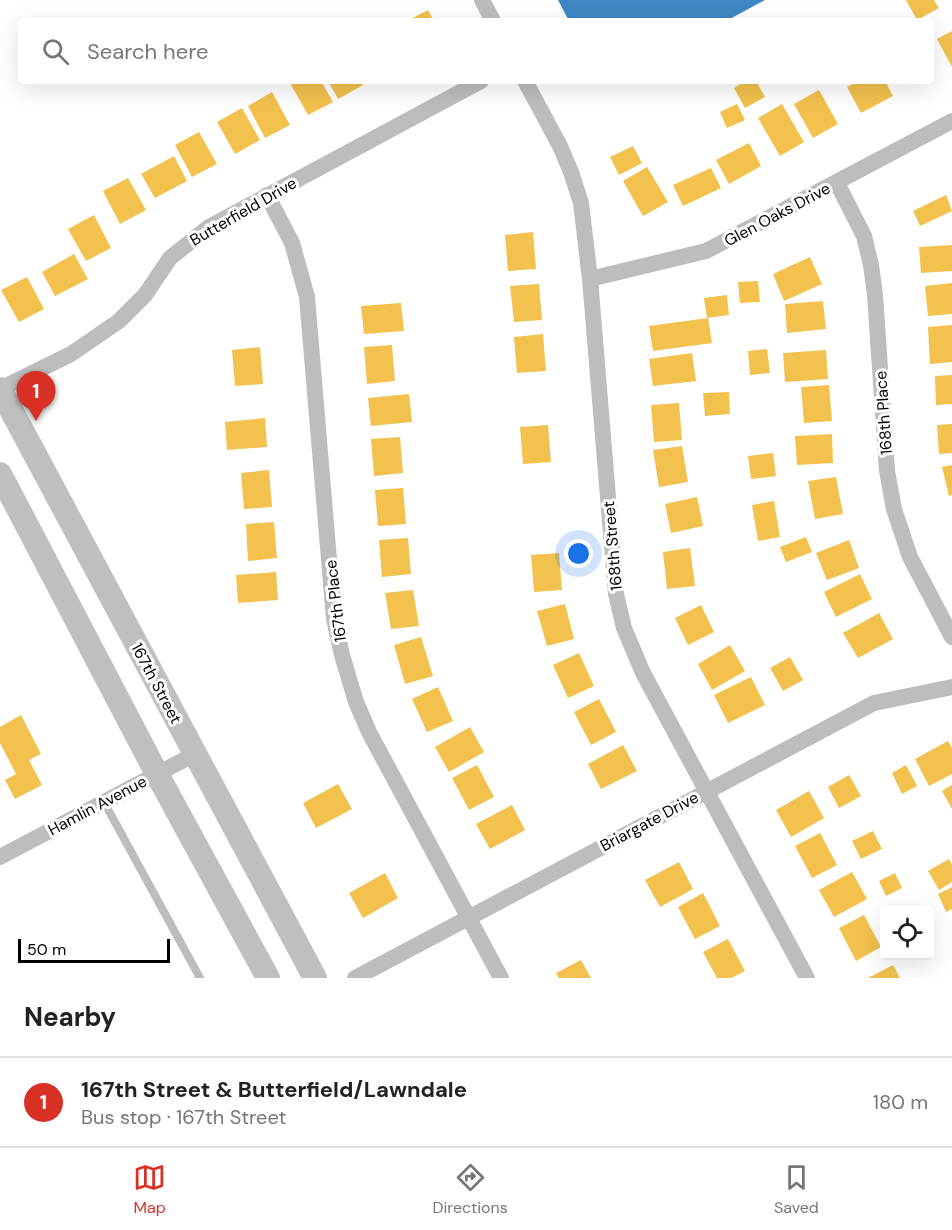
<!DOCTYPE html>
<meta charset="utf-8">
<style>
:root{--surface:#fff;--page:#f2f2f2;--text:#222;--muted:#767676;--line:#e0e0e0;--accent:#d93025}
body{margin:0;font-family:"DM Sans",sans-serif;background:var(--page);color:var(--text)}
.controls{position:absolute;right:18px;bottom:18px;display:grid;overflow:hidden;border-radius:6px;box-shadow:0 6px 24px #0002}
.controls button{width:54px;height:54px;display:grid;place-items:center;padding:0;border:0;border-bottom:2px solid var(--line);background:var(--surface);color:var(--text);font:30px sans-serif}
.scale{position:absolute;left:18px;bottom:15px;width:152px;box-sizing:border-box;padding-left:6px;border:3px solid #000;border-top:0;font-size:16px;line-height:21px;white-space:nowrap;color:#000;-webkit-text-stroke:4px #fff;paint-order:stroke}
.you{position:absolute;left:579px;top:554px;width:21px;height:21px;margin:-15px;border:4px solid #fff;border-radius:50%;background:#1a73e8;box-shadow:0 0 0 9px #1a73e833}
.badge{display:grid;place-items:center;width:39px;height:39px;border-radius:50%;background:var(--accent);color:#fff;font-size:20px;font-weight:700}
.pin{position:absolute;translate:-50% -50px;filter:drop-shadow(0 2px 3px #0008)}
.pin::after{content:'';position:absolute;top:32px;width:21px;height:18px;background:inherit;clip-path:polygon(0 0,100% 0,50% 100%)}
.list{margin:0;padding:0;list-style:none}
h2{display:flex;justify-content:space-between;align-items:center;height:78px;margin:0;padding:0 24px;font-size:26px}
h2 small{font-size:20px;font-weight:400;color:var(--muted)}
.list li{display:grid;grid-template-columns:39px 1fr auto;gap:18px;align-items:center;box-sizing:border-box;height:90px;padding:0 24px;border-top:2px solid var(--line)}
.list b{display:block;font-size:22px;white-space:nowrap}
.list p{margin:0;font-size:20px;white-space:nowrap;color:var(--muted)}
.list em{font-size:20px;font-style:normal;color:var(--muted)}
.icon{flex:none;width:33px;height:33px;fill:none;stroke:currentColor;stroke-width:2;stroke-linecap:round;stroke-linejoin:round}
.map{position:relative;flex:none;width:952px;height:978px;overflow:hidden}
.search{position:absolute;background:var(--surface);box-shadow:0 6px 24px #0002;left:18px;right:18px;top:18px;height:66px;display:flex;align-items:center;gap:15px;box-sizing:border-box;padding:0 21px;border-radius:6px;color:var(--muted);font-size:22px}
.sheet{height:168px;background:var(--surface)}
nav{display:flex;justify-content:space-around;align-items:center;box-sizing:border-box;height:84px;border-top:2px solid var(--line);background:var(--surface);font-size:16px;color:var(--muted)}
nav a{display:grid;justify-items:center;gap:3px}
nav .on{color:var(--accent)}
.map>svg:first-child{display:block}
.homes{fill:#f2c14e}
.schools{fill:#3f88c5}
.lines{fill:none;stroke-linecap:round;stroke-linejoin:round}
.service{stroke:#bdbdbd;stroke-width:8}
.minor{stroke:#bdbdbd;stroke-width:16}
.secondary{stroke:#bfbfbf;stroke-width:24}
.labels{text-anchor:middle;stroke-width:6;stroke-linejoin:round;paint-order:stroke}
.street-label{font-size:16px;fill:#000;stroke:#fff}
</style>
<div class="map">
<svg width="952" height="978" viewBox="0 0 952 978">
<rect width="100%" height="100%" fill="#fff"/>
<!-- homes -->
<g class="homes">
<polygon points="906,0 934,0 939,8 917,20"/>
<polygon points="428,10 434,21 407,21"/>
<polygon points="952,31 952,67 937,39"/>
<polygon points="294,81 321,81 333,102 308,115 290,83"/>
<polygon points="328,81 361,81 363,85 338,99"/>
<polygon points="745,81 756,81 765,97 745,108 734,88"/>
<polygon points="858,81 885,81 893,96 861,113 847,87"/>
<polygon points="819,90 838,124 813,138 794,104"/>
<polygon points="272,92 290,125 265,138 248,106"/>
<polygon points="737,104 745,120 727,128 720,112"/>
<polygon points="782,104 804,142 780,156 758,118"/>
<polygon points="242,108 260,140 235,154 217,122"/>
<polygon points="199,132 217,164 192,177 175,145"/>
<polygon points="749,143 761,166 729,184 716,160"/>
<polygon points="633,146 642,163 619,175 610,157"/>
<polygon points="174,156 187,181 155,198 141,174"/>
<polygon points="647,167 668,202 643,216 623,181"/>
<polygon points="711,168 721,188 683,206 673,185"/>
<polygon points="128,178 146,210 120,224 103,191"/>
<polygon points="946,195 952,211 920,226 913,211"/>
<polygon points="94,215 111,248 86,261 68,229"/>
<polygon points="533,232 536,269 508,271 505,235"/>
<polygon points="952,245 952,271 921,273 919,247"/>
<polygon points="74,254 88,279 55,296 42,272"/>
<polygon points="810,257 822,284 784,301 773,274"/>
<polygon points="27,277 44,309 19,322 1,290"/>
<polygon points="758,281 760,302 740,303 738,282"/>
<polygon points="952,283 952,314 928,316 925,286"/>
<polygon points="539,284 542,320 514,322 510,286"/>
<polygon points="727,295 729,315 707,318 704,298"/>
<polygon points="823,301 826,329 787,333 785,304"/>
<polygon points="401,303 404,331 364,334 361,306"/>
<polygon points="708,318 712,343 653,351 649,326"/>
<polygon points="952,325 952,362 930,364 928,327"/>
<polygon points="543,334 546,371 517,373 514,337"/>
<polygon points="392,345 395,381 367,384 364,347"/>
<polygon points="260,347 263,384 235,386 232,350"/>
<polygon points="767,349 770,373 750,375 748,351"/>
<polygon points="826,350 828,379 785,382 783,353"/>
<polygon points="692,353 696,381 653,386 649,359"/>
<polygon points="952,375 952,404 936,405 935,376"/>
<polygon points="829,385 832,421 804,423 801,387"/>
<polygon points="729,392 730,414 705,416 703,393"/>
<polygon points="409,394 412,422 371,426 368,398"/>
<polygon points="679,403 682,440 654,442 651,405"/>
<polygon points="265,418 267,447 227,450 225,422"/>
<polygon points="952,424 952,453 939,454 937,425"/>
<polygon points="548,425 551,462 523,464 520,427"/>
<polygon points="832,434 833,463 797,465 795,436"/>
<polygon points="400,437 403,473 374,476 371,439"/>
<polygon points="682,446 688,482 659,487 653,450"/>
<polygon points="773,453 776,476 751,479 748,456"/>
<polygon points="952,465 952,495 949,496 942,467"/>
<polygon points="269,470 272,507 244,509 241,473"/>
<polygon points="836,477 843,514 815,519 808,481"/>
<polygon points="403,488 406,524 378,526 375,490"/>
<polygon points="697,497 703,526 671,533 665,504"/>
<polygon points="774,501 780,537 758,541 752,505"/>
<polygon points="274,522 277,558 248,561 246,524"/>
<polygon points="806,537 812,552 786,562 780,547"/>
<polygon points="408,538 411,574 382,577 379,540"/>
<polygon points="849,540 859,568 827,580 816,553"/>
<polygon points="690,548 695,586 667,589 663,552"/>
<polygon points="559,553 562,590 534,592 531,555"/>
<polygon points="276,572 278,600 238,603 236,575"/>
<polygon points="860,574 872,599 836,617 824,592"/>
<polygon points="413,590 419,626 391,629 385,593"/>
<polygon points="565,604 574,639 547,646 537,611"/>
<polygon points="701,605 714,632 688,645 675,618"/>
<polygon points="879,613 893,639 858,658 843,633"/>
<polygon points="421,637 433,676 405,684 394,645"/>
<polygon points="730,645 745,671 712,690 698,664"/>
<polygon points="579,653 594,686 568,698 553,665"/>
<polygon points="790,657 803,680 783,691 770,668"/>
<polygon points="751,677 765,705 728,723 714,695"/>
<polygon points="438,687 453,721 427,732 412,699"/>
<polygon points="599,699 616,732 591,745 574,712"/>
<polygon points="21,715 41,754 29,760 42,785 15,799 5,780 16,774 0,743 0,727"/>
<polygon points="470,727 484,752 449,772 435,747"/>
<polygon points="948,741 952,748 952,774 929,786 915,759"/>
<polygon points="623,745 637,771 601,789 588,764"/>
<polygon points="477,765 494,797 469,810 452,778"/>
<polygon points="906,765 917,786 902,794 892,773"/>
<polygon points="849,775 861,796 839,808 828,787"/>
<polygon points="338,784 352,809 316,828 303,803"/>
<polygon points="952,785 952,809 942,791"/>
<polygon points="809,791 824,818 791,837 776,810"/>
<polygon points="512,805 525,830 490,849 476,824"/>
<polygon points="873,831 882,849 861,859 852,841"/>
<polygon points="820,833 837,865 812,878 795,846"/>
<polygon points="949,859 952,865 952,882 939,890 928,871"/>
<polygon points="679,862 693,889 660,907 645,880"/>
<polygon points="852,872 867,899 834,917 819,890"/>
<polygon points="385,873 398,898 363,918 349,893"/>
<polygon points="895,873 902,888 886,896 879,881"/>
<polygon points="952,887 952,909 946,912 938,894"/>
<polygon points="703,893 720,926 695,939 678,907"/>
<polygon points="864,915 881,947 856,961 839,928"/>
<polygon points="728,939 745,971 731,978 717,978 703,952"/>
<polygon points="581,960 591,978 559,978 556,973"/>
<polygon points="893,965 900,978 868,978"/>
</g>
<!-- schools -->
<polygon class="schools" points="558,0 765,0 726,21 569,21"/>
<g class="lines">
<!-- service -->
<polyline class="service" points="104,802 200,978"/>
<!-- minor -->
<g class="minor">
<polyline points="482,0 493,21"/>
<polyline points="525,81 560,146 571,172 581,203 590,279 616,594 624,628 643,673 807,978"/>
<polyline points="837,183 864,236 871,265 875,295 887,471 894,509 910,557 952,637"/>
<polyline points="267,195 292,243 307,297 334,619 342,655 356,702 369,732 501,978"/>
<polyline points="590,279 706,251 952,121"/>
<polyline points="0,389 71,354 119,321 145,295 170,258 209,227 481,81"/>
<polyline points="0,857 195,754"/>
<polyline points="355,978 874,703 952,687"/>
</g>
<!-- secondary -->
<g class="secondary">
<polyline points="0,389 315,978"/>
<polyline points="0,474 157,774 268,978"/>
</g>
</g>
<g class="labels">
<!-- street labels -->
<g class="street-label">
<text transform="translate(243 211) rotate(-30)" y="6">Butterfield Drive</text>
<text transform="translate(777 214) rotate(-28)" y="6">Glen Oaks Drive</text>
<text transform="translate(883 413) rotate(-94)" y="6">168th Place</text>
<text transform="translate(612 546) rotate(-95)" y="6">168th Street</text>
<text transform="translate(335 601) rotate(-97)" y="6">167th Place</text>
<text transform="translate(157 683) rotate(62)" y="6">167th Street</text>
<text transform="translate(97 805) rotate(-28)" y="6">Hamlin Avenue</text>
<text transform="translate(649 821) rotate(-28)" y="6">Briargate Drive</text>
</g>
</g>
</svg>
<div class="controls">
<button><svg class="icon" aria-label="locate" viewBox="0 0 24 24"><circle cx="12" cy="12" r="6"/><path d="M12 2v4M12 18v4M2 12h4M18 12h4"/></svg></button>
</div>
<div class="scale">50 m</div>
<div class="you"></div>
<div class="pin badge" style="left:36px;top:421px">1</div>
<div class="search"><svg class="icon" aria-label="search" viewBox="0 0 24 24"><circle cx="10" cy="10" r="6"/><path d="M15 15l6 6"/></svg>Search here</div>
</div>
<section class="sheet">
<h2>Nearby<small></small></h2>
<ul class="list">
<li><span class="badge">1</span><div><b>167th Street &amp; Butterfield/Lawndale</b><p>Bus stop · 167th Street</p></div><em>180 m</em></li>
</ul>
</section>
<nav>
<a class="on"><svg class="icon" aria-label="map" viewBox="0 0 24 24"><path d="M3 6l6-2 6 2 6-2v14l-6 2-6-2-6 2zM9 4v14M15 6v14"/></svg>Map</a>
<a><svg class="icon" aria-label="directions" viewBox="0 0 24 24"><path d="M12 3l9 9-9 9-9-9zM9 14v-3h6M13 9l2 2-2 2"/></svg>Directions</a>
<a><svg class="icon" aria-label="saved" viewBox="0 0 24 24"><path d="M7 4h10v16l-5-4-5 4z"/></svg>Saved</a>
</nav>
